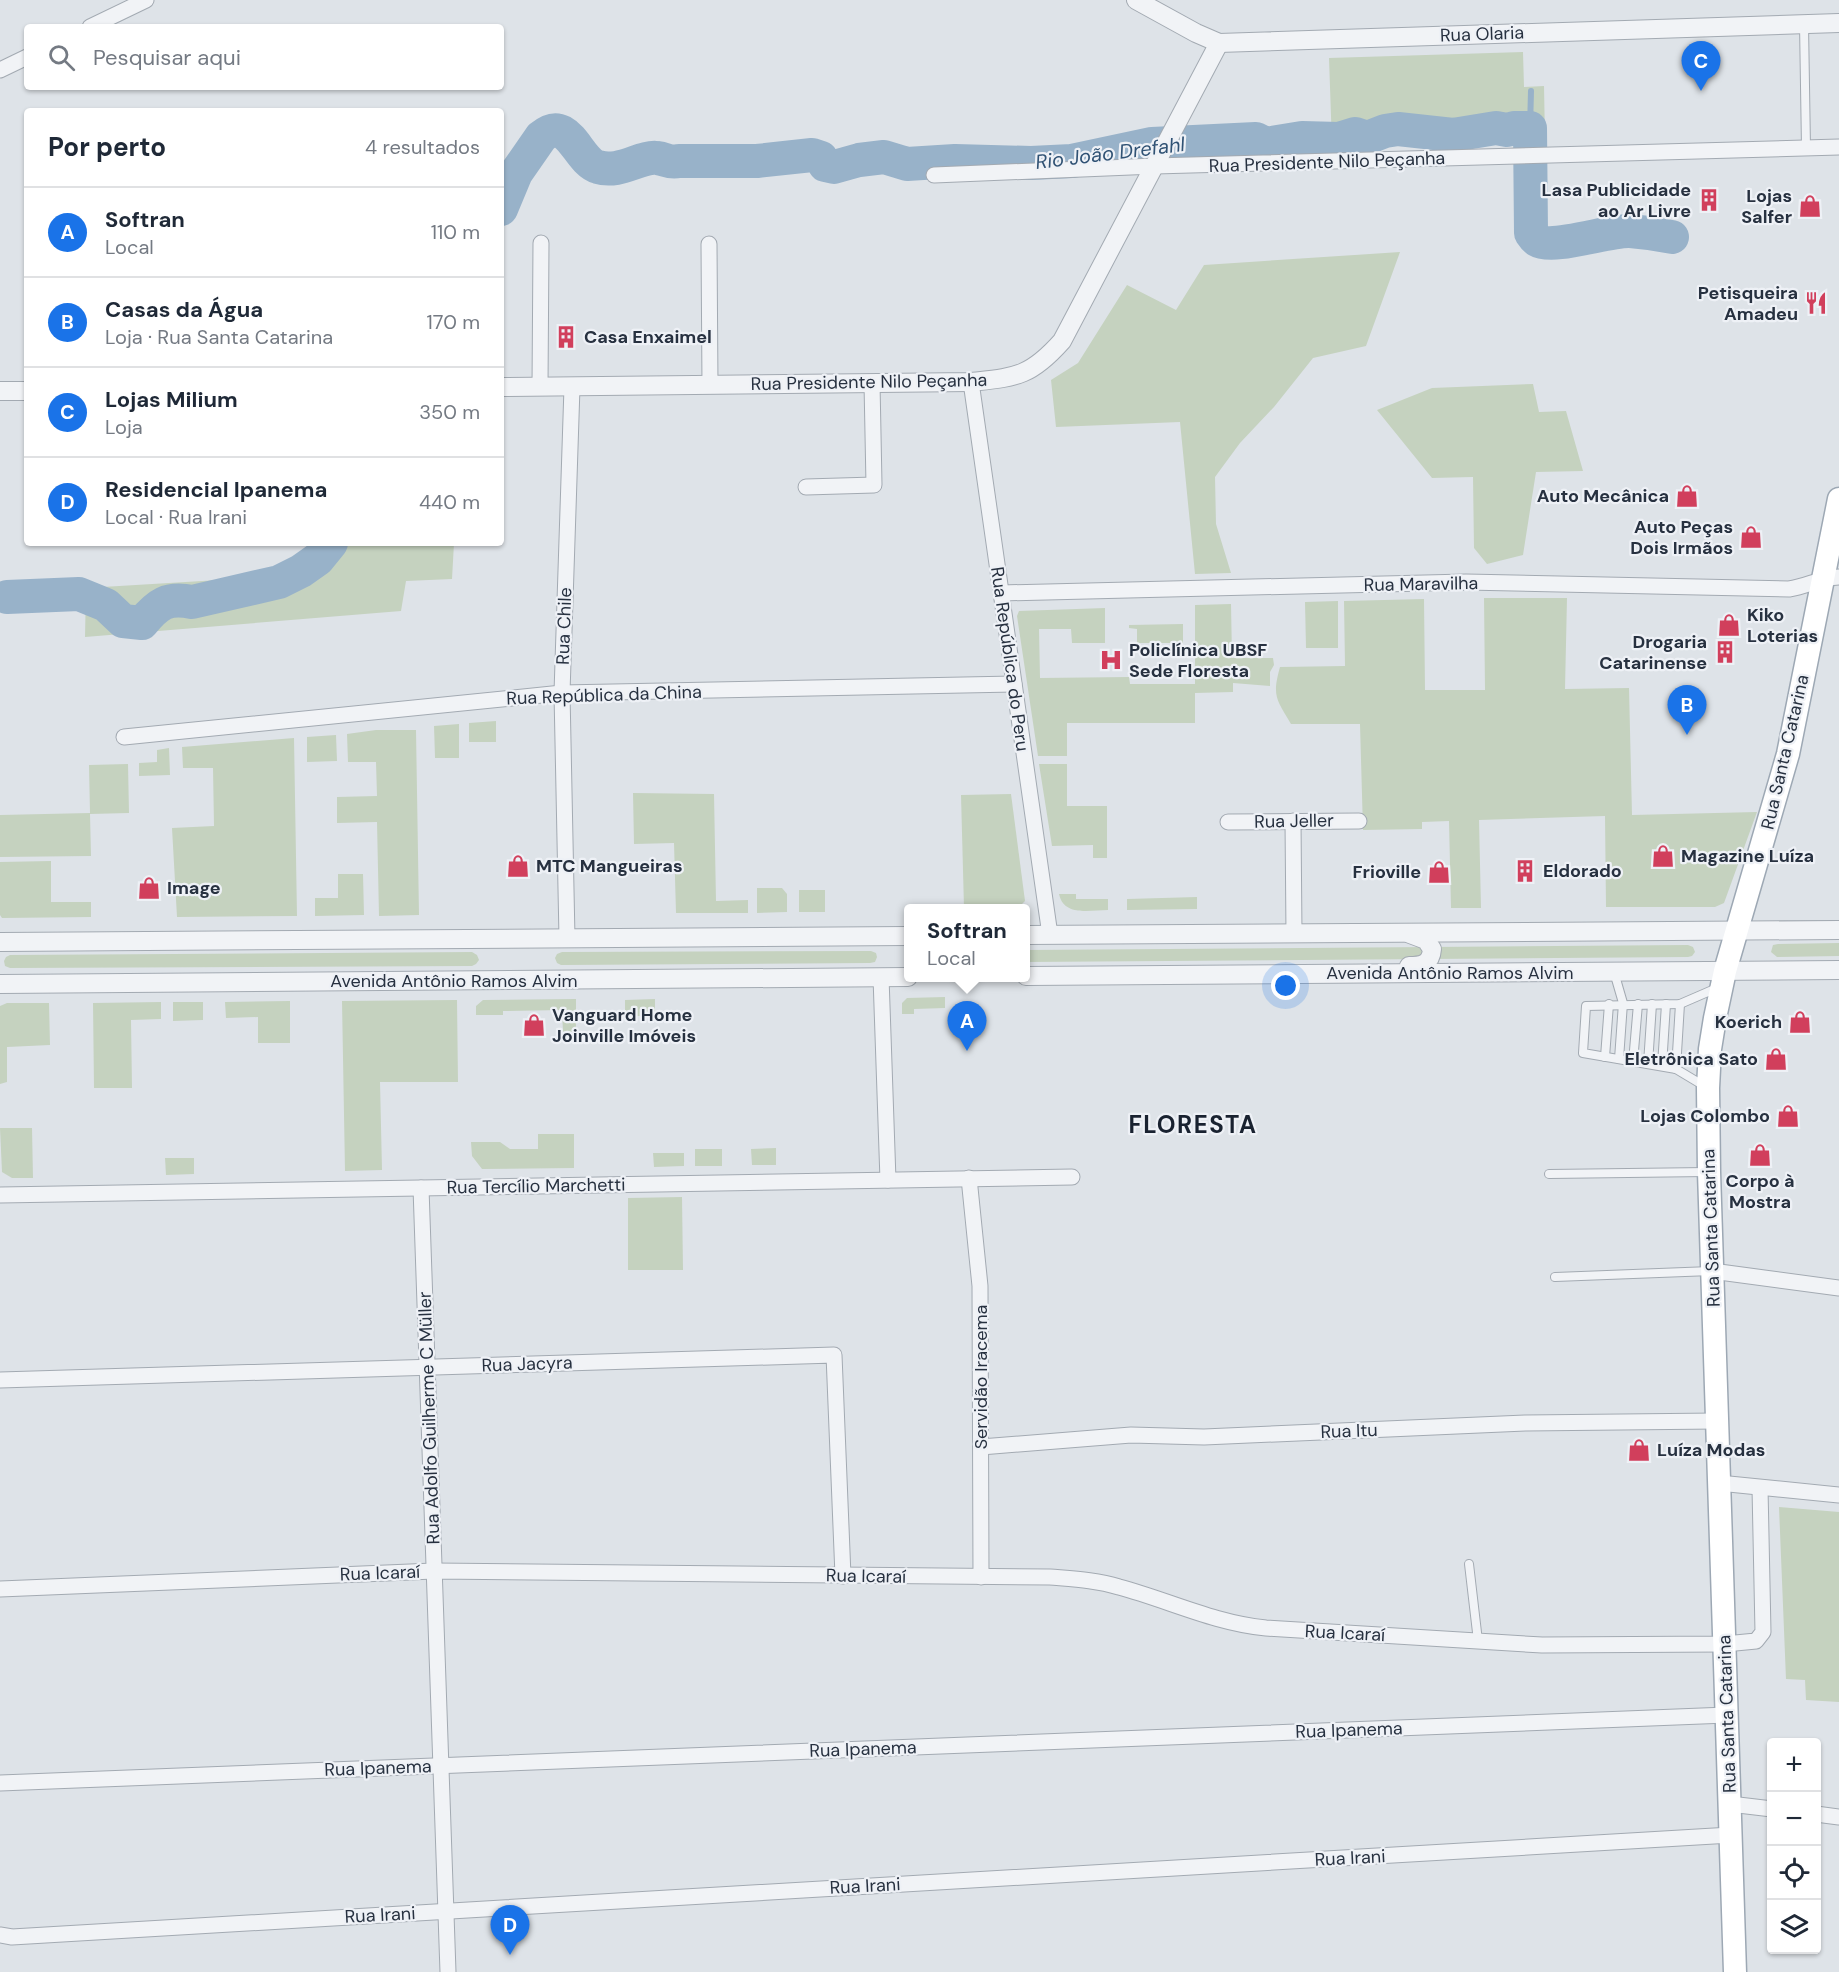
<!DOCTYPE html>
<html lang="pt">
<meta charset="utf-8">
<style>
:root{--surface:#fff;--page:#f2f2f3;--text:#1f2937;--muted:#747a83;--line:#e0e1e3;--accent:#1a73e8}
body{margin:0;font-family:"DM Sans",sans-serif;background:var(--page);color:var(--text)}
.controls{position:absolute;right:18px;bottom:18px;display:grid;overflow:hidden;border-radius:6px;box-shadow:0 2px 4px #0004}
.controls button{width:54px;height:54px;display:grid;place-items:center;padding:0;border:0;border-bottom:2px solid var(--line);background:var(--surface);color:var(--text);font:30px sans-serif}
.you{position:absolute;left:1286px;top:986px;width:21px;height:21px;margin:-15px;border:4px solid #fff;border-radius:50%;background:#1a73e8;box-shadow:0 0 0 9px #1a73e833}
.badge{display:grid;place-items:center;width:39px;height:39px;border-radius:50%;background:var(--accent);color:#fff;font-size:20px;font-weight:700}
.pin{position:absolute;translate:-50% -50px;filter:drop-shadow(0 2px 3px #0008)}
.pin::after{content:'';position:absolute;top:32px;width:21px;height:18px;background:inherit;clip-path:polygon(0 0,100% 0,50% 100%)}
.popup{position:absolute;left:904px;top:904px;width:126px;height:78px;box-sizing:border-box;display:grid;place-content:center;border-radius:6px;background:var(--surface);filter:drop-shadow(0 2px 4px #0005);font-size:20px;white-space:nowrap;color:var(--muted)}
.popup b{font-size:22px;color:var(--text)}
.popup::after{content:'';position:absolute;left:50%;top:100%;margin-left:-12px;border:12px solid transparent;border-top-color:var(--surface)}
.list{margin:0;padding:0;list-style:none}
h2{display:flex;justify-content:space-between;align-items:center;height:78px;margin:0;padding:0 24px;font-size:26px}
h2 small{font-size:20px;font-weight:400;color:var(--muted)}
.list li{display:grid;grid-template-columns:39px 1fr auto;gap:18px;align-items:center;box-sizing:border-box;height:90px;padding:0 24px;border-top:2px solid var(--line)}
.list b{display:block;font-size:22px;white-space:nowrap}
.list p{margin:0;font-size:20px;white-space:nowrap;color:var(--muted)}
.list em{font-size:20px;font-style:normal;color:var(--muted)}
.icon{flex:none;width:33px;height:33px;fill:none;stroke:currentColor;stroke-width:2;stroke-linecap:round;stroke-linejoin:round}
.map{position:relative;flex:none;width:1839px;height:1972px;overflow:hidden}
.search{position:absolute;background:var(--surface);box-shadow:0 2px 4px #0004;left:24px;top:24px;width:480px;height:66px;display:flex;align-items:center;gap:15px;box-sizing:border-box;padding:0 21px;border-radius:6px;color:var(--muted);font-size:22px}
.panel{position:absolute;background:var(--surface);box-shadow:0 2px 4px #0004;left:24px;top:108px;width:480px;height:438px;border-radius:6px}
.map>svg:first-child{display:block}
.green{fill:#c5d2bf}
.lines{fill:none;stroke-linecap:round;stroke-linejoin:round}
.stream{stroke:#98b2c9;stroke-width:6}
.river{stroke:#98b2c9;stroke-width:34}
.service-casing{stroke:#a3aab2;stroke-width:10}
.minor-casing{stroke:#a3aab2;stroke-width:17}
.tertiary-casing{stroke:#a3aab2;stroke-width:20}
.primary-casing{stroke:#9da8b4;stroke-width:25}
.service{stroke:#f1f3f6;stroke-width:8}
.minor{stroke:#f1f3f6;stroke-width:15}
.tertiary{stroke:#f1f3f6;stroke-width:18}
.primary{stroke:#fff;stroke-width:22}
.labels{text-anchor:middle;stroke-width:4.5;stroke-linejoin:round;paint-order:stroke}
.street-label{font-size:18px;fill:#273140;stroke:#eef1f6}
.poi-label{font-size:18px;font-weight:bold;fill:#273140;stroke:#eef1f6;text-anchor:end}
.water-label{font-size:20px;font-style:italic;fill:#305274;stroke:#eef1f6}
.district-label{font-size:24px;font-weight:bold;letter-spacing:1.5px;fill:#192230;stroke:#eef1f6}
</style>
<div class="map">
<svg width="1839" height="1972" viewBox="0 0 1839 1972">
<rect width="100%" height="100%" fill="#dee3e8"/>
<!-- green -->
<g class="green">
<polygon points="1523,52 1524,87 1544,86 1545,139 1332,145 1329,58"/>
<polygon points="1400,252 1366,346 1313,358 1274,407 1240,443 1215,477 1216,524 1231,573 1195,574 1180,422 1056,427 1051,380 1078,363 1127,285 1176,310 1204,265"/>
<polygon points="1533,384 1539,412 1566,411 1583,471 1536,472 1523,555 1487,564 1474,548 1473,477 1432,478 1377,410 1432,388"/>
<path d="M 310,543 L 454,543 L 452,579 L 406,581 L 401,611 L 85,637 L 86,588 L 267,577 C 291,571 299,564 310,543 Z"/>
<path d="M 1484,598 L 1567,598 L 1565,689 L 1629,688 L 1632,815 L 1757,812 L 1724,903 L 1715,907 L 1606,907 L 1605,816 L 1479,820 L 1481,908 L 1451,908 L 1449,821 L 1422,822 L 1422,829 L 1363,830 L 1360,724 L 1291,724 C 1276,699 1272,696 1280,667 L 1345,666 L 1344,601 L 1424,599 L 1425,690 L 1485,690 Z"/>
<polygon points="1338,601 1338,648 1306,648 1305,602"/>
<polygon points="1231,604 1232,658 1273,658 1274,665 1270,672 1270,686 1233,683 1233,692 1195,693 1195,723 1067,723 1067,756 1038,756 1017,616 1019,611 1105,608 1105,643 1072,643 1071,629 1039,629 1040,678 1129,677 1130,684 1195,684 1195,605"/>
<polygon points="1183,624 1183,643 1137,643 1137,629 1129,628 1129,625"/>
<polygon points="496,721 496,742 469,742 469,723"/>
<polygon points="459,724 459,758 435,758 434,726"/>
<polygon points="376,730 416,730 419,915 379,916 377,822 337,823 337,797 377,796 376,762 348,762 347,734"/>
<polygon points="336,735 337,761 307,762 307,737"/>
<polygon points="294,738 297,916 177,917 172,828 214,826 213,768 183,768 182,747"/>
<polygon points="169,748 170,775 139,776 139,763 157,762 157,750"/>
<polygon points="128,764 129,813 90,814 91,856 0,857 0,815 90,813 89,765"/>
<polygon points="1039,764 1067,764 1067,806 1107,806 1107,858 1093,858 1093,845 1052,846"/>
<polygon points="633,793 714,794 716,901 748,900 748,913 676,913 674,843 634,844"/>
<polygon points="1011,794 1025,901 1018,908 964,908 961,795"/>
<polygon points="51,861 51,902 91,902 91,917 2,918 0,915 0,862"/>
<polygon points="338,874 363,874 364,915 315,916 315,898 338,898"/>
<polygon points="757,888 782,888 787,894 787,912 757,913"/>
<rect x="799" y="890" width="26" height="22"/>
<path d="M 1059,894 L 1076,894 L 1076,899 L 1108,899 L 1108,910 C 1090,910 1064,917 1059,894 Z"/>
<polygon points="1197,897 1197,909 1127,910 1127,899"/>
<polygon points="1839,943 1839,956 1777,957 1771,952 1773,945 1778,944"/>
<polygon points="1688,945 1693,947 1695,952 1692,956 1688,957 1026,962 1026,950"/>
<polygon points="871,951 876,953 877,957 875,962 870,963 561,965 557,963 555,958 557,954 562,952"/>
<polygon points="472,952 477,955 479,960 476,964 472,966 10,968 5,966 4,961 6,957 10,955"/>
<polygon points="945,997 945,1008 914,1009 914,1014 902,1014 902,1003 907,998"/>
<polygon points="576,999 576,1032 563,1032 562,1010 503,1011 503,1015 476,1015 476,1006 483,1000"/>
<polygon points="655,999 655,1016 625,1016 625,1000"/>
<polygon points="457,1000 458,1082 380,1082 382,1170 345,1171 342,1001"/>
<polygon points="290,1001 290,1043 258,1043 258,1017 226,1018 225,1002"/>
<polygon points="161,1002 161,1019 131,1020 132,1088 94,1088 93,1003"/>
<polygon points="173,1002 203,1002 203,1020 173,1021"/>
<polygon points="7,1003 49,1003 50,1045 7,1047 7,1082 0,1084 0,1006"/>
<polygon points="0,1128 32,1128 33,1178 12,1178 2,1172"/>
<polygon points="538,1134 574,1134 574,1168 482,1169 472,1156 471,1142 500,1142 510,1149 538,1149"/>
<polygon points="776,1148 776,1165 752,1165 751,1149"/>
<rect x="695" y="1149" width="27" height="17"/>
<polygon points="653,1153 684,1153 684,1166 654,1167"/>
<polygon points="165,1158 194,1158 194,1174 166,1175"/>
<polygon points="682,1197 683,1270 628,1270 628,1198"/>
<polygon points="1779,1507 1839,1512 1839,1702 1806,1700 1805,1680 1786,1679"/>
</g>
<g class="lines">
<!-- stream -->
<polyline class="stream" points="1530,128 1531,91"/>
<!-- river -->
<g class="river">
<path d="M 501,209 L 516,173 L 541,137 C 569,113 577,161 598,167 C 619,174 641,156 657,158 C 667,159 668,163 679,161 L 757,161 L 812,155 L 821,158 L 825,165 L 834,167 L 859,160 L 884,157 L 907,164 L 955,161 L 1031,163 L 1072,161 L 1152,144 L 1256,139 L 1266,144 L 1302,138 L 1339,139 L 1355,134 L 1367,138 L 1385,131 L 1398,129 L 1453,135 L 1496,128 L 1507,130 L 1514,128 L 1530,128 L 1531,233 C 1533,236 1535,239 1537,240 C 1553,250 1609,230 1630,231 C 1644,232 1658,234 1672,237"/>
<path d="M 7,597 L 79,594 L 106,605 L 123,621 L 142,623 C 158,604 167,597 192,602 L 279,582 L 301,571 L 318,559 L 331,543"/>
</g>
<!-- service casing -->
<g class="service-casing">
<g id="service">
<polyline points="1804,24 1806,148"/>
<polyline points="1614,972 1623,1003 1619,1059"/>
<polyline points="1605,1057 1609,1004"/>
<polyline points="1633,1062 1638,1004"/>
<polyline points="1648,1064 1652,1004"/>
<polyline points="1662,1066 1666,1004"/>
<polyline points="1676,1069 1680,1004"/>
<polyline points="1706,1087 1676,1069 1583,1053 1586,1006 1680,1004 1717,988"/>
<polyline points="1549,1174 1707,1172"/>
<polyline points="1555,1277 1711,1271"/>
<polyline points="1469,1564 1478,1641"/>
</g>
</g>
<!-- minor casing -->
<g class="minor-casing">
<g id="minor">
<polyline points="90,27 146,0"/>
<polyline points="0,70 27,57"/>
<polyline points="934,175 1155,166 1839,147"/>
<polyline points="709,244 710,385"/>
<polyline points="971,382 1050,935"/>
<polyline points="540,387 541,243"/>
<polyline points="806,487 874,485 872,383"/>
<path d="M 1001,593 L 1466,582 L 1789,589 C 1808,586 1820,578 1839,577"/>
<polyline points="124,737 562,693 1014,684"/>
<polyline points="1293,821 1294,934"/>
<polyline points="1228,822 1359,821"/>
<polyline points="567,938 562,693 572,387"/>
<polyline points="881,977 888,1180"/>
<polyline points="969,1178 980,1286 981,1577"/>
<polyline points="421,1188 448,1972"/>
<polyline points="0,1195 1072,1177"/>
<polyline points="1712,1271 1839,1288"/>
<polyline points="0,1380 834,1355 843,1576"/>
<polyline points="981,1447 1131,1435 1204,1437 1525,1423 1717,1421"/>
<polyline points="1719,1483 1839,1495"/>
<path d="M 0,1589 L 434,1571 L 1050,1577 C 1073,1579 1096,1580 1119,1587 C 1168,1600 1214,1623 1266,1628 L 1542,1645 L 1725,1644 L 1756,1641 L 1763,1632 L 1760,1488"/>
<polyline points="0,1783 1727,1715"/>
<polyline points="1730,1804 1772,1809"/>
<polyline points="1816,1814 1839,1817"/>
<polyline points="0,1935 12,1937 1731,1835"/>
</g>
</g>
<!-- tertiary casing -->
<g class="tertiary-casing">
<g id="tertiary">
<polyline points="1136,0 1196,33 1219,43 1839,23"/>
<path d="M 501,387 L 971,382 C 1016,377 1030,377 1062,341 L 1219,43"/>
<polyline points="0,391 27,391"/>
<polyline points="1026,935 1839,930"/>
<polyline points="0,942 908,936"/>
<path d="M 1409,966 C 1422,966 1431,964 1432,949 L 1426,940 L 1410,934"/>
<polyline points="1026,976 1839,970"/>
<polyline points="0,984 908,977"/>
</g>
</g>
<!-- primary casing -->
<g class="primary-casing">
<polyline id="primary" points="1735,1972 1709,1172 1708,1088 1710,1049 1715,1018 1725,971 1788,754 1839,499"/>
</g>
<!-- service -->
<use href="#service" class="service"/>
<!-- minor -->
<use href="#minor" class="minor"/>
<!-- tertiary -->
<use href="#tertiary" class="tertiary"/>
<!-- primary -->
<use href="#primary" class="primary"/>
</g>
<!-- icons -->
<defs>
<g id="building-bare" transform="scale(1.8)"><path d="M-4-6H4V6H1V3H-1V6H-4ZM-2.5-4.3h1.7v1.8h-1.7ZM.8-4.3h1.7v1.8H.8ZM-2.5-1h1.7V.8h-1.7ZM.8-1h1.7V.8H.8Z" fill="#d13f5c" stroke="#eef1f6" stroke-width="2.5" paint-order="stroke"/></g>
<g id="shop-bare" transform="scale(1.8)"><path d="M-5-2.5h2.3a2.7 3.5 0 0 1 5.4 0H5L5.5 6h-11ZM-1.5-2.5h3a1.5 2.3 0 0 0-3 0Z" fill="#d13f5c" stroke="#eef1f6" stroke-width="2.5" paint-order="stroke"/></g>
<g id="restaurant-bare" transform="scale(1.8)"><path d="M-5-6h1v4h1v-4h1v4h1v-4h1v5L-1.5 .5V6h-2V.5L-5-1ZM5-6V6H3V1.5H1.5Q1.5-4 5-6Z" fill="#d13f5c" stroke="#eef1f6" stroke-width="2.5" paint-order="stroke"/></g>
<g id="hospital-bare" transform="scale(1.8)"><path d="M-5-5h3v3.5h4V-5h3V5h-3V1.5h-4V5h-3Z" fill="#d13f5c" stroke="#eef1f6" stroke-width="2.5" paint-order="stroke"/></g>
</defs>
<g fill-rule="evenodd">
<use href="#building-bare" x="1709" y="200"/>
<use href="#shop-bare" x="1810" y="206"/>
<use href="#restaurant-bare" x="1816" y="303"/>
<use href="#building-bare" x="566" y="337"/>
<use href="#shop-bare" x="1687" y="496"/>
<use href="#shop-bare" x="1751" y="537"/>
<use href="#shop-bare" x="1729" y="625"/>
<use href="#building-bare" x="1725" y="652"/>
<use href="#hospital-bare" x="1111" y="660"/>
<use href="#shop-bare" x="1663" y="856"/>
<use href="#shop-bare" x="518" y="866"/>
<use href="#building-bare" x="1525" y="871"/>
<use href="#shop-bare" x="1439" y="872"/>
<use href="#shop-bare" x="149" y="888"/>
<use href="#shop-bare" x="1800" y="1022"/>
<use href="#shop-bare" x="534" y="1025"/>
<use href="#shop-bare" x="1776" y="1059"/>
<use href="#shop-bare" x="1788" y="1116"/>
<use href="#shop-bare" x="1760" y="1155"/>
<use href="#shop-bare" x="1639" y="1450"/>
</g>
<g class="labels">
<!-- street labels -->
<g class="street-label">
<text transform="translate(1482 34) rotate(-2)" y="6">Rua Olaria</text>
<text transform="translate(1327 162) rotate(-2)" y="6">Rua Presidente Nilo Peçanha</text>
<text transform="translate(869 382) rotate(-1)" y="6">Rua Presidente Nilo Peçanha</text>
<text transform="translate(1421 584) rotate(-1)" y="6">Rua Maravilha</text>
<text transform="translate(564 626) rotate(-88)" y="6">Rua Chile</text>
<text transform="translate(1010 659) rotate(82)" y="6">Rua República do Peru</text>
<text transform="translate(604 695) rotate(-2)" y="6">Rua República da China</text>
<text transform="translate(1785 752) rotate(-77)" y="6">Rua Santa Catarina</text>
<text transform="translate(1294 821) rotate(-1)" y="6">Rua Jeller</text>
<text x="1450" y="979">Avenida Antônio Ramos Alvim</text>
<text x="454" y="987">Avenida Antônio Ramos Alvim</text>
<text transform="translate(536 1186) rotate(-1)" y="6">Rua Tercílio Marchetti</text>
<text transform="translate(1711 1228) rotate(-92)" y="6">Rua Santa Catarina</text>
<text transform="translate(527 1364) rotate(-2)" y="6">Rua Jacyra</text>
<text transform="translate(981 1377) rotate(-90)" y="6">Servidão Iracema</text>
<text transform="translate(429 1418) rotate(-92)" y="6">Rua Adolfo Guilherme C Müller</text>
<text transform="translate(1349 1431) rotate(-2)" y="6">Rua Itu</text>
<text transform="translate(380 1573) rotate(-2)" y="6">Rua Icaraí</text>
<text transform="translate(866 1576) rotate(1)" y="6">Rua Icaraí</text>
<text transform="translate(1345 1633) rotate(3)" y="6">Rua Icaraí</text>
<text transform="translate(1727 1714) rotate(-92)" y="6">Rua Santa Catarina</text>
<text transform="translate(1349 1730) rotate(-2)" y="6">Rua Ipanema</text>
<text transform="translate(863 1749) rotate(-2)" y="6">Rua Ipanema</text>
<text transform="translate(378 1768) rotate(-2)" y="6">Rua Ipanema</text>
<text transform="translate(1350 1858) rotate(-3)" y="6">Rua Irani</text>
<text transform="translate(865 1886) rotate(-3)" y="6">Rua Irani</text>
<text transform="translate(380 1915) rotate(-3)" y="6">Rua Irani</text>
</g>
<!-- poi labels -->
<g class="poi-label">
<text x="1691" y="196">Lasa Publicidade<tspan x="1691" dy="21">ao Ar Livre</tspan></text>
<text x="1792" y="202">Lojas<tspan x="1792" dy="21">Salfer</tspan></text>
<text x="1798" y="299">Petisqueira<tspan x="1798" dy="21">Amadeu</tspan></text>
<text x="584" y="343" text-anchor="start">Casa Enxaimel</text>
<text x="1669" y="502">Auto Mecânica</text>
<text x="1733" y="533">Auto Peças<tspan x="1733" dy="21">Dois Irmãos</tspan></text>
<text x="1747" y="621" text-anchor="start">Kiko<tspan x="1747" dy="21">Loterias</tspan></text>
<text x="1707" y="648">Drogaria<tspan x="1707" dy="21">Catarinense</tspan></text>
<text x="1129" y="656" text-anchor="start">Policlínica UBSF<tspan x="1129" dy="21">Sede Floresta</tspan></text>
<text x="1681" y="862" text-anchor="start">Magazine Luíza</text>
<text x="536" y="872" text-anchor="start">MTC Mangueiras</text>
<text x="1543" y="877" text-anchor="start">Eldorado</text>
<text x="1421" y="878">Frioville</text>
<text x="167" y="894" text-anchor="start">Image</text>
<text x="552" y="1021" text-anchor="start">Vanguard Home<tspan x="552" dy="21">Joinville Imóveis</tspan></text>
<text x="1782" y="1028">Koerich</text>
<text x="1758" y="1065">Eletrônica Sato</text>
<text x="1770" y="1122">Lojas Colombo</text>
<text x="1760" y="1187" text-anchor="middle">Corpo à<tspan x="1760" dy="21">Mostra</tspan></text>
<text x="1657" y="1456" text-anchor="start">Luíza Modas</text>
</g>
<!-- water labels -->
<g class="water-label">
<text transform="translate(1110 153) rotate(-7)" y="7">Rio João Drefahl</text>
</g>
<!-- district labels -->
<g class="district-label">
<text x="1193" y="1133">FLORESTA</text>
</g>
</g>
</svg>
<div class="controls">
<button>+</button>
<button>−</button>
<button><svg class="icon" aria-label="locate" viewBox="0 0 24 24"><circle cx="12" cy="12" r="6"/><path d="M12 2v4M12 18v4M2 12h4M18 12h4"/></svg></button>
<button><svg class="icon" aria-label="layers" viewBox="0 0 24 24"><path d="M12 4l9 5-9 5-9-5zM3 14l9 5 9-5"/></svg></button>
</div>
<div class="you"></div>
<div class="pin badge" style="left:967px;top:1051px">A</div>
<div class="popup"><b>Softran</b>Local</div>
<div class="pin badge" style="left:1687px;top:735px">B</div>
<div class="pin badge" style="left:1701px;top:91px">C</div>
<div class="pin badge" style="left:510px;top:1955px">D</div>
<div class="search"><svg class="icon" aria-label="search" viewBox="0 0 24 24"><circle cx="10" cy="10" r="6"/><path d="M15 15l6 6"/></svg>Pesquisar aqui</div>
<section class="panel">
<h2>Por perto<small>4 resultados</small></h2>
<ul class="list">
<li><span class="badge">A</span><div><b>Softran</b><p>Local</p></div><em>110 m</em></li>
<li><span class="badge">B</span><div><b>Casas da Água</b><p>Loja · Rua Santa Catarina</p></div><em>170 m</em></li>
<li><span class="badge">C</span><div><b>Lojas Milium</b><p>Loja</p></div><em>350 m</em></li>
<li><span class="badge">D</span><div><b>Residencial Ipanema</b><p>Local · Rua Irani</p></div><em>440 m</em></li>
</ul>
</section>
</div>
